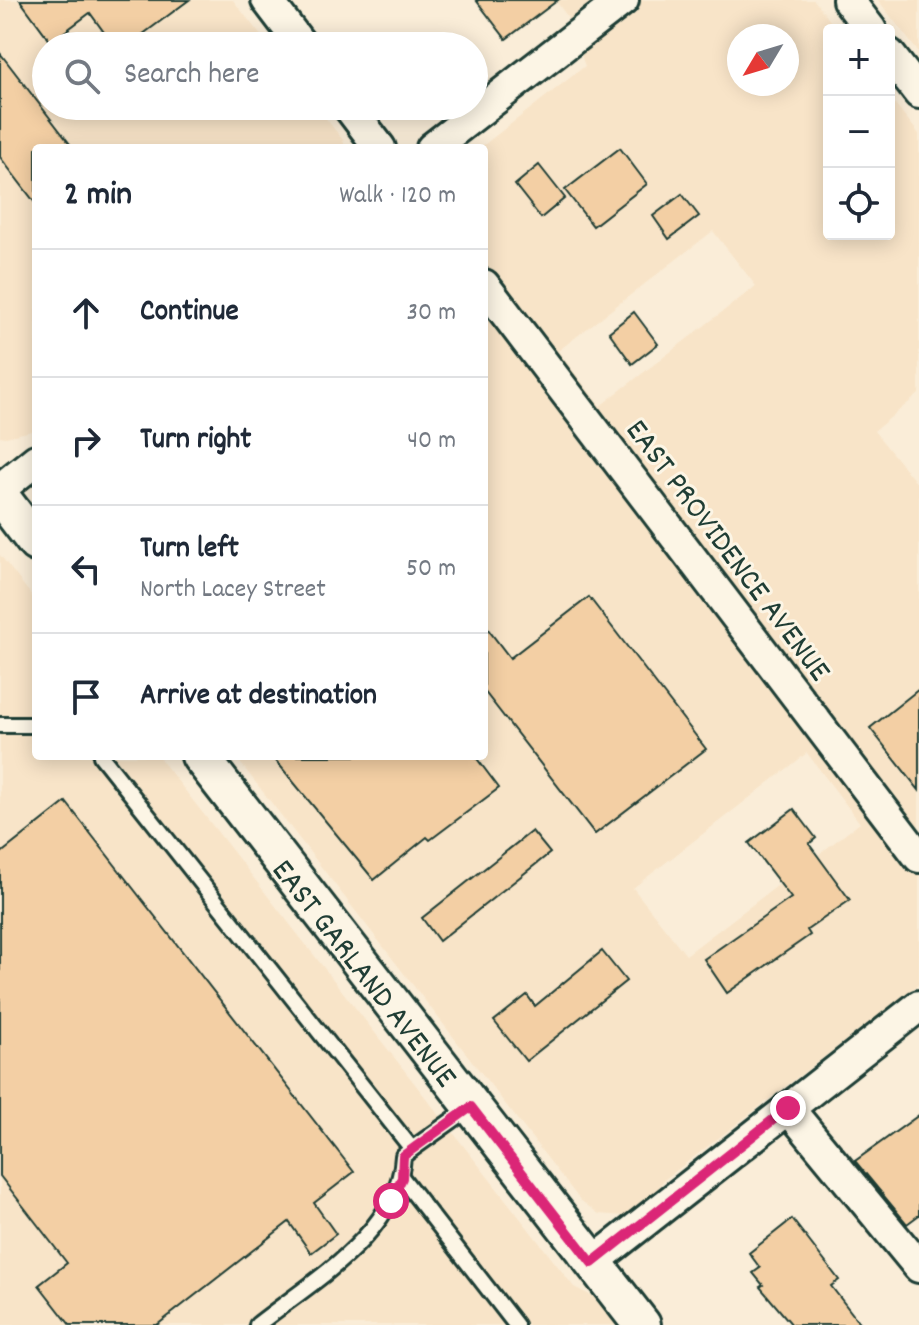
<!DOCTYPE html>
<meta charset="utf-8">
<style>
:root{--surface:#fff;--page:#f6f6f7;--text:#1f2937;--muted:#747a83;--line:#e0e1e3}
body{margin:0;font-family:Dekko,sans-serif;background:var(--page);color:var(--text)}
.controls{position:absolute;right:24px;top:24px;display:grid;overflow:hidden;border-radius:8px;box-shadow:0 4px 20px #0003}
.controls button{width:72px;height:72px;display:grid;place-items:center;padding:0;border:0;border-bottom:2px solid var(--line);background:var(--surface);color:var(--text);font:40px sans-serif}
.compass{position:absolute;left:727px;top:24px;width:72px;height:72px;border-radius:50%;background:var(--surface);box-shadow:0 4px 20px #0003;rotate:232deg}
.stop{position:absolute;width:24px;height:24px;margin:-18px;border:6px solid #db2777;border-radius:50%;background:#fff}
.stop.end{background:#db2777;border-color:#fff;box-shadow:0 2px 8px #0008}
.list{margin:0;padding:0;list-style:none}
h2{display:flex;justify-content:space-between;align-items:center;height:104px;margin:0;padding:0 32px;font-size:34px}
h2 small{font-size:26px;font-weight:400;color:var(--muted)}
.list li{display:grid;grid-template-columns:52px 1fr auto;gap:24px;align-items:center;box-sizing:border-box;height:128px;padding:0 32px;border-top:2px solid var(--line)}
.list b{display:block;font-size:30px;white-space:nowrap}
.list p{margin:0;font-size:26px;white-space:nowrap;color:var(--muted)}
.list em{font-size:26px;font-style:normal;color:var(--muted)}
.icon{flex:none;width:44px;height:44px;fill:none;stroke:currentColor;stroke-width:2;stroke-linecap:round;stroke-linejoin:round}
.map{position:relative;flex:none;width:919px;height:1325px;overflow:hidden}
.search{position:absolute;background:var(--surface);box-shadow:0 4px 20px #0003;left:32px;top:32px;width:456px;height:88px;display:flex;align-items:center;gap:20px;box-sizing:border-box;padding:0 28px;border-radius:44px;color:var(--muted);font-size:30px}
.panel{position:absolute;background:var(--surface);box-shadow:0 4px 20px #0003;left:32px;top:144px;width:456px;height:616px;border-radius:8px}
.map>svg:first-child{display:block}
.built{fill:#f8e4c8;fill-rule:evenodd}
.building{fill:#f3cfa4;stroke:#1f3d34;stroke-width:2}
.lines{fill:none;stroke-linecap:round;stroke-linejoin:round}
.service-casing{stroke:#1f3d34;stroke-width:20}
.minor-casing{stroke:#1f3d34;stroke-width:36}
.tertiary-casing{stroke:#1f3d34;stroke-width:42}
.service{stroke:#fcf5e5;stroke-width:14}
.minor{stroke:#fcf5e5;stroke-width:30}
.tertiary{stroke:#fcf5e5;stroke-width:36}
.route{stroke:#db2777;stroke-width:10}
.labels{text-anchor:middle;stroke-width:6;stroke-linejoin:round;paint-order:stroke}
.street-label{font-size:32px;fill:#1f3d34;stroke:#fcf5e5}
</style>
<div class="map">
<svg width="919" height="1325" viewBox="0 0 919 1325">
<rect width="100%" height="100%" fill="#faedd8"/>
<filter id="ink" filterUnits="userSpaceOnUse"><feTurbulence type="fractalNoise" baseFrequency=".0125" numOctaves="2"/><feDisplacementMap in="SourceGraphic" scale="16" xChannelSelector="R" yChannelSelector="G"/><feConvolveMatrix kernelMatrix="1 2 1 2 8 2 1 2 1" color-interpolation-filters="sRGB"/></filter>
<g filter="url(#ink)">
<!-- built -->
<g class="built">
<polygon points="0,0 233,0 269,46 46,46 46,106 316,106 343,140 345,148 36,148 36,430 6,437 0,436"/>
<path d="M 555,0 L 814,0 L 837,30 L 829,30 L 829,234 L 889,234 L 889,96 L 919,134 L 919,394 L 874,431 L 919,486 L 919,984 L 664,1180 L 647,1204 L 624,1216 L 599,1214 L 580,1200 L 235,756 L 484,756 L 484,148 L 480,148 L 585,66 L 567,16 ZM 739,36 L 787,36 L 787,84 L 739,84 ZM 713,231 L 756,286 L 600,406 L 558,351 ZM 807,753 L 860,823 L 686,955 L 633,888 Z"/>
<polygon points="878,0 919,0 919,53"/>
<polygon points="0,555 36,601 36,756 158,756 574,1287 598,1299 618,1325 0,1325"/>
</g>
<!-- building -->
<g class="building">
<polygon points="20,0 189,0 127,46 114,46 90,13 51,42"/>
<polygon points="476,0 558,0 506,39"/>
<polygon points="0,53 73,148 36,148 36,204 0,157"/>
<polygon points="620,148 647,184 593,226 565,190"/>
<polygon points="539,165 565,198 541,218 515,185"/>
<polygon points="682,194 699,216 669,239 653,216"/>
<polygon points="634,312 658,344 632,364 609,332"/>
<polygon points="589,597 706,749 595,834 484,691 484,624 510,658"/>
<polygon points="919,689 919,790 870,728"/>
<polygon points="272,756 475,756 499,788 430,840 427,837 374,880"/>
<polygon points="66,802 354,1172 314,1203 336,1234 311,1253 289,1222 157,1325 70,1325 39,1285 67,1263 0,1176 0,854"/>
<polygon points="794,809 816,838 809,844 850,900 807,930 810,935 727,993 704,959 791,898 749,843"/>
<polygon points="532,831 550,853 439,941 422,918"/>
<polygon points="602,951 626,981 526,1061 494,1021 527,995 535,1006"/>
<polygon points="919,1115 919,1215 907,1224 855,1161"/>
<polygon points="792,1219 839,1280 831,1286 861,1325 792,1325 760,1287 763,1285 753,1273 760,1268 749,1253"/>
</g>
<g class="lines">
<!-- service casing -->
<g class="service-casing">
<g id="service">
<polyline points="0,725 36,725"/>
<polyline points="101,756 412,1149 471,1107"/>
<polyline points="402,1178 516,1325"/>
<path d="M 257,1325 C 311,1282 399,1233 403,1156 L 412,1149"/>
</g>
</g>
<!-- minor casing -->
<g class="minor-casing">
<g id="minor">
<polyline points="267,0 302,46"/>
<polyline points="848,0 871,30"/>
<polyline points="889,54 919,93"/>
<polyline points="348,106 380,148"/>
<polyline points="432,148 623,0"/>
<polyline points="484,285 919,857"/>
<polyline points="0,489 36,460"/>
<polyline points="788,1108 919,1267"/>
<polyline points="592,1263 919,1006"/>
</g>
</g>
<!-- tertiary casing -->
<g class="tertiary-casing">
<g id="tertiary">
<polyline points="0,496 36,543"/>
<polyline points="200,756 642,1325"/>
</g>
</g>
<!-- service -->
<use href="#service" class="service"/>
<!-- minor -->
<use href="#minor" class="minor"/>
<!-- tertiary -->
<use href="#tertiary" class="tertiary"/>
</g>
</g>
<g class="lines" filter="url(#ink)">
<!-- route -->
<polyline class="route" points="391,1201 402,1178 403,1156 471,1107 592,1263 788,1108"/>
</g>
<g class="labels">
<!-- street labels -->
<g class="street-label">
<text transform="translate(730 549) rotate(53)" y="11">EAST PROVIDENCE AVENUE</text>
<text transform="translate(366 972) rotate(52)" y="11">EAST GARLAND AVENUE</text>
</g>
</g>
</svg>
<div class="controls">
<button>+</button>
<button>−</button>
<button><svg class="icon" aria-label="locate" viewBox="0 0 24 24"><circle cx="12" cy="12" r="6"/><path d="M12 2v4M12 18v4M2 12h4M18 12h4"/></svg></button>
</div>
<svg class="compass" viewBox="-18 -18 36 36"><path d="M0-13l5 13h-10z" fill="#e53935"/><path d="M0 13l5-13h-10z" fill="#747a83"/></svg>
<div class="stop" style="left:391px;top:1201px"></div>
<div class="stop end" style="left:788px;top:1108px"></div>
<div class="search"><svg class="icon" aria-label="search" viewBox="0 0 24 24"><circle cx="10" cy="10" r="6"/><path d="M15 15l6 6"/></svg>Search here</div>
<section class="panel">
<h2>2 min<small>Walk · 120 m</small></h2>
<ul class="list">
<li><svg class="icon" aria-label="ahead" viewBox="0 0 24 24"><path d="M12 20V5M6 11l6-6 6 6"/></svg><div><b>Continue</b></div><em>30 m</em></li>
<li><svg class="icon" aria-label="right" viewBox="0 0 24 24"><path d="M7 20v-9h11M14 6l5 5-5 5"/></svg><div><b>Turn right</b></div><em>40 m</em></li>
<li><svg class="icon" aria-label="left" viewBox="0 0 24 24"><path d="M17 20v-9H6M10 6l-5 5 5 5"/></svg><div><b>Turn left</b><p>North Lacey Street</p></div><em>50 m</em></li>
<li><svg class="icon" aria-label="arrive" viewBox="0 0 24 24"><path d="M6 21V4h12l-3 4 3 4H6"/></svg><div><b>Arrive at destination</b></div></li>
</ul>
</section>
</div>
